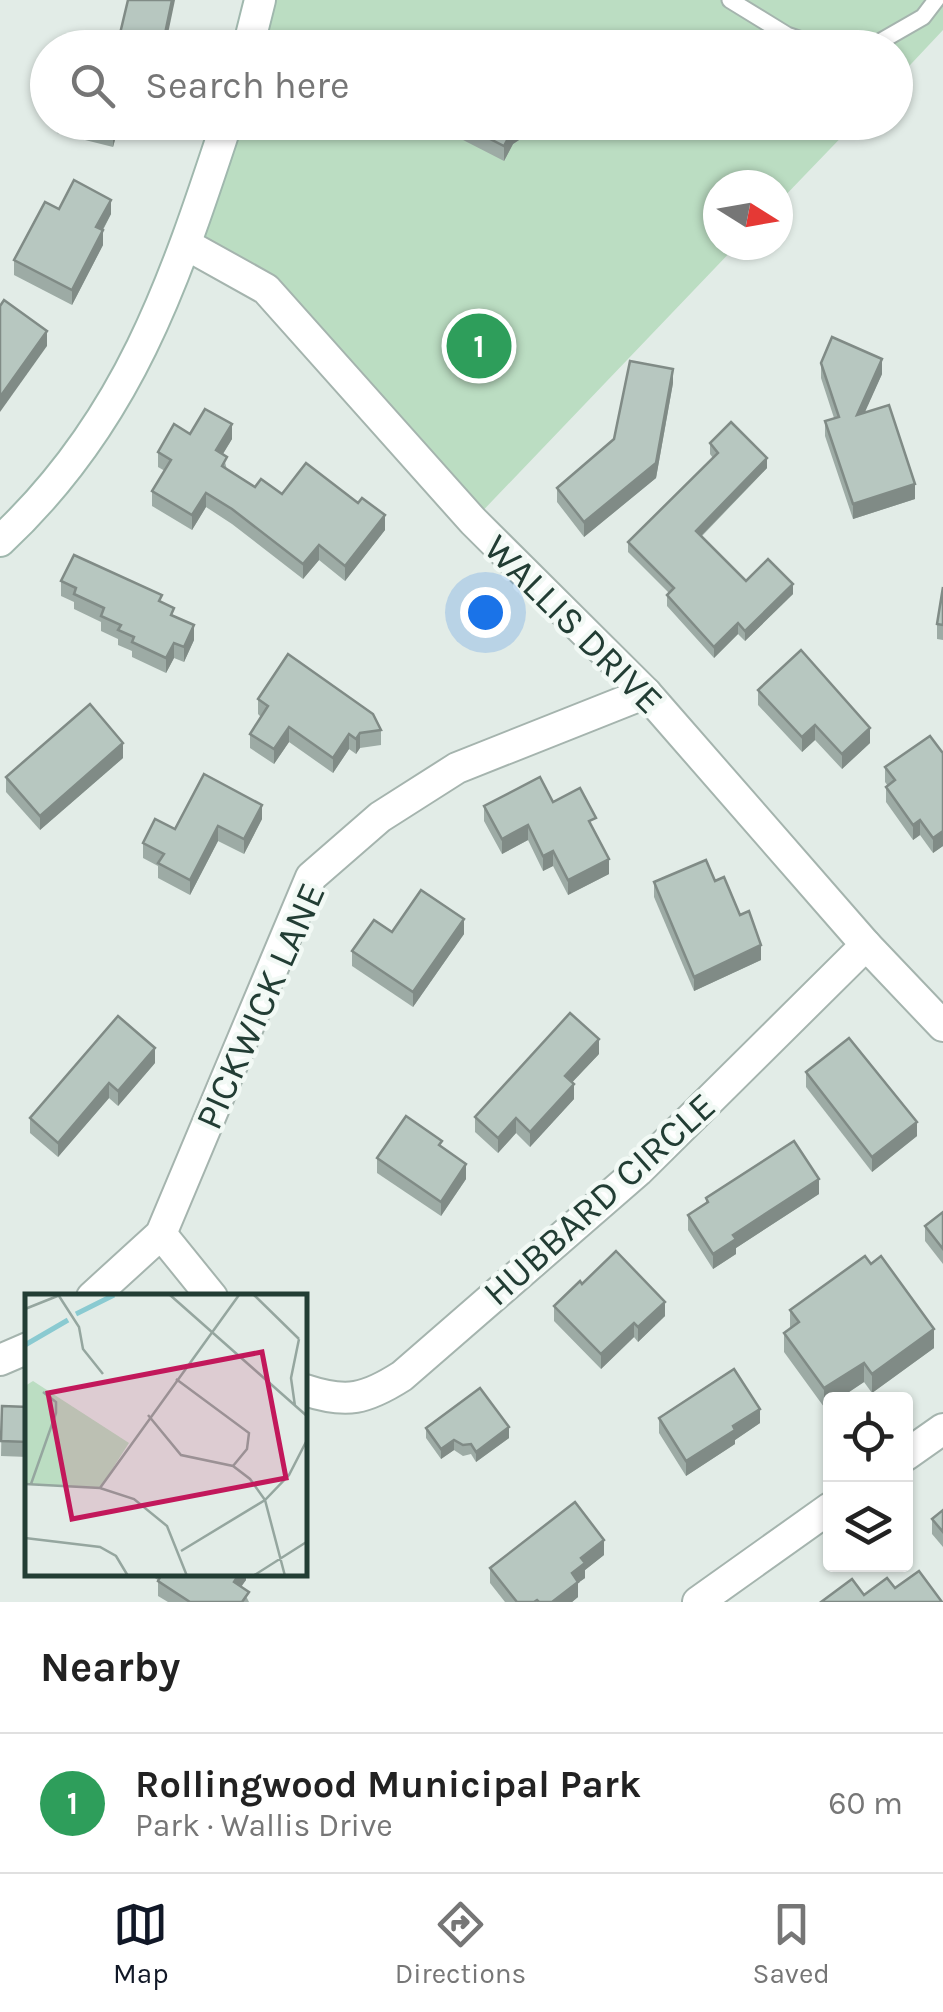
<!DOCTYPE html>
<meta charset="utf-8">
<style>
:root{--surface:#fff;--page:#f6f6f6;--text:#222;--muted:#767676;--line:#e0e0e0;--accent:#111827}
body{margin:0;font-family:Karla,sans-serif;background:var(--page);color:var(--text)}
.controls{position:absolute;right:30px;bottom:30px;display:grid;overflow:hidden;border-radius:10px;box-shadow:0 2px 8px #0004}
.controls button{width:90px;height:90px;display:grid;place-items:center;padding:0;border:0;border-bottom:2px solid var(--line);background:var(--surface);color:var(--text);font:50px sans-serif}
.compass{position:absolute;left:703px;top:170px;width:90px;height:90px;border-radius:50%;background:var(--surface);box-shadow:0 2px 8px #0004;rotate:101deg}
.you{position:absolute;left:485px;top:612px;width:35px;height:35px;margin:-25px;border:8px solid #fff;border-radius:50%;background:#1a73e8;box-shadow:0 0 0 15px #1a73e833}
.badge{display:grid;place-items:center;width:65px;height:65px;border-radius:50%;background:var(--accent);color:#fff;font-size:32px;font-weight:700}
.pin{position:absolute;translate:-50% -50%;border:5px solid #fff;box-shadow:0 2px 10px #0006}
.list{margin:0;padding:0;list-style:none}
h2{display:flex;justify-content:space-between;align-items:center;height:130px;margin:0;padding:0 40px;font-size:42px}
h2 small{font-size:32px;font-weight:400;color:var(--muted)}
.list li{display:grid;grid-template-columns:65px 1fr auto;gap:30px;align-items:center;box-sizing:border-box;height:140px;padding:0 40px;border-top:2px solid var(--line)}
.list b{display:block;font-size:38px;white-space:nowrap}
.list p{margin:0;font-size:32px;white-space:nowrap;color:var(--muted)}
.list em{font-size:32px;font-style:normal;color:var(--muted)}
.icon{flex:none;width:55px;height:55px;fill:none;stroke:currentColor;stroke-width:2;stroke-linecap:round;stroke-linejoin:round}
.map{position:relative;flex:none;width:943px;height:1602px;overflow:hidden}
.search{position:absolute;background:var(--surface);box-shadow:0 2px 8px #0004;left:30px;right:30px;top:30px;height:110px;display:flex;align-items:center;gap:25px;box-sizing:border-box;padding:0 35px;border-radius:55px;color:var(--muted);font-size:38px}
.sheet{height:270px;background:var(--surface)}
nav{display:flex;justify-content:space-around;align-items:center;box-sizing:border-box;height:140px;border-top:2px solid var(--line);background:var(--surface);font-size:28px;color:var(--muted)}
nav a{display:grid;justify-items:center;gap:5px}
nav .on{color:var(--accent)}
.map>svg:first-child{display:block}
.green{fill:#bbddc2}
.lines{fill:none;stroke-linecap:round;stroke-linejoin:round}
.lane-casing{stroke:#a5b4ae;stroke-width:19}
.street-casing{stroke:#a5b4ae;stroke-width:34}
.secondary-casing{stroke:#a0b8ae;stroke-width:34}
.lane{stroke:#fff;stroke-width:15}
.street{stroke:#fff;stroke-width:30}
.secondary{stroke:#fff;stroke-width:30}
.wall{fill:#9daba5}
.shaded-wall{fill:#808b86}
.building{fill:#b7c7c0;stroke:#808b86;stroke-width:2.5}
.labels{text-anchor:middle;stroke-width:9;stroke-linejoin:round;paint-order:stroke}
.street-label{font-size:38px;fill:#223d34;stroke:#f2f9f5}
.inset-river{fill:none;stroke:#8acad1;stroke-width:5}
.inset-road{fill:none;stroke:#95a69f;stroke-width:2.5}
.view{fill:#c2185b;fill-opacity:0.15;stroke:#c2185b;stroke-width:5}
.inset-edge{fill:none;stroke:#223d34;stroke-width:5}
</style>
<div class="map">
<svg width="943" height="1602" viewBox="0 0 943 1602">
<rect width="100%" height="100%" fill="#e2ece7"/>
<!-- green -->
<g class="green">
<polygon points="257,0 943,0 943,30 896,80 896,48 246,48"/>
<polygon points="227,123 855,123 778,203 778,185 718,185 718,245 737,245 473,521 266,289 187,245"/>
</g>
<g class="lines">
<!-- lane casing -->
<g class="lane-casing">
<g id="lane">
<polyline points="730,0 787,35 825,48"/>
<polyline points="869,48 923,17 936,0"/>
</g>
</g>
<!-- street casing -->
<g class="street-casing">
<g id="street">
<polyline points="187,245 266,289 473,521 646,693 866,945 943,1026"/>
<polyline points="161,1234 212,1297"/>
<polyline points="92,1297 161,1234 311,877 380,817 457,768 646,693"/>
<polyline points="0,1360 28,1348"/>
<path d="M 305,1390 C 347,1404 366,1399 402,1376 L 638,1171 L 866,945"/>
<polyline points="906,1455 943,1429"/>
<polyline points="698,1602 830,1508"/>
</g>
</g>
<!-- secondary casing -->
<g class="secondary-casing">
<g id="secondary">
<polyline points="248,48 260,0"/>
<path d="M 0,541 C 128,422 174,283 227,122"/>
</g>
</g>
<!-- lane -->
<use href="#lane" class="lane"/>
<!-- street -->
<use href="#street" class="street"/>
<!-- secondary -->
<use href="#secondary" class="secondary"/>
</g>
<!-- wall -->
<g class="wall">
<polygon points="57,122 120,122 113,147 57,133"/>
<polygon points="428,122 546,122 513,144 504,161"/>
<polygon points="59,209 111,214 103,230 103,245 72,305 14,275 14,260"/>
<polygon points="821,363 882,374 864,413 915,499 853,519 825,436 825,421 834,418 821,378"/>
<polygon points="673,383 656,478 584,537 557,502 557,488 614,439"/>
<polygon points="190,434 232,439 223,454 227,470 255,487 282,494 385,530 345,581 319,560 303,579 232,524 206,507 192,530 152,506 152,491 165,471 158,467 158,452"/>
<polygon points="710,443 767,468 702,536 746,581 793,594 745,641 738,634 714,658 667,606 667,595 669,593 628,552 628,542 713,458 710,454"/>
<polygon points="61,581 162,602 194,640 184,662 174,658 166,673 132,657 132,651 118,645 118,639 101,631 101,622 74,609 74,602 61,596"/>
<polygon points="943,587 943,640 937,639 937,624"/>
<polygon points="758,690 870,743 842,769 815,740 802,752 758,705"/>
<polygon points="258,699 381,730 381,745 360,748 356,754 349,749 333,773 289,742 274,764 250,748 250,734 261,717 258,714"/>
<polygon points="943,752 943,846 933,853 920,835 913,840 886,802 886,787 888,786 885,782 885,767"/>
<polygon points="123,758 40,830 6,792 6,777"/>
<polygon points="553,802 596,833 609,874 568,895 553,866 543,871 528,840 502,854 484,821 484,806"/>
<polygon points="262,819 244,854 218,841 190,895 158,878 158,866 143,858 143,843 175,829"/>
<polygon points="715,881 740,915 761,960 694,991 654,897 654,882"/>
<polygon points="392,932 464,934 413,1007 352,966 352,951"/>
<polygon points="599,1054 572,1082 574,1099 530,1147 516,1133 498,1153 475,1132 475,1117"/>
<polygon points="155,1063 118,1106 109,1098 58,1157 30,1133 30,1118"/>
<polygon points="806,1072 917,1136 872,1172 806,1087"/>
<polygon points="442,1147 466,1179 441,1216 377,1173 377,1158"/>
<polygon points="819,1194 736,1248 736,1254 713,1269 688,1230 688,1215 706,1204 706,1198"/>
<polygon points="943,1212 943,1264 925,1241 925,1226"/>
<polygon points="582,1284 665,1316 638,1342 634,1337 601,1369 554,1321 554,1306"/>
<polygon points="790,1310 934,1348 872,1393 864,1382 837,1400 830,1400 830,1403 824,1407 784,1352 784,1333 790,1329"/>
<polygon points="2,1406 28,1407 28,1457 1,1456"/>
<polygon points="659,1418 760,1423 735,1440 735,1444 686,1476 659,1433"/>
<polygon points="426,1428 509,1438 476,1462 471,1454 463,1456 454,1450 441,1459 426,1438"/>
<polygon points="943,1510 943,1547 932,1534 932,1519"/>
<polygon points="604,1555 585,1570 585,1578 578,1583 578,1597 572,1602 505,1602 490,1583 490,1568"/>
<polygon points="153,1574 246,1574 246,1580 241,1586 249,1602 168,1602 158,1596 158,1580 153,1577"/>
</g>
<!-- shaded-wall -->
<g class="shaded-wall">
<polygon points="172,0 175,0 165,48 162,48"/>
<polygon points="116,122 120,122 113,147 113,133"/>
<polygon points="523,122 546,122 513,144 504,161 504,146 513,129"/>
<polygon points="111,200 111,214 96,242 96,227"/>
<polygon points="103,230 103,245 72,305 72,290"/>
<polygon points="47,331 47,346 0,412 0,397"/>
<polygon points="882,359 882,374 857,430 857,415"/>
<polygon points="673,369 673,383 656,478 584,537 584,522"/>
<polygon points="232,424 232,439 216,465 216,450"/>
<polygon points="767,458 767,468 696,541 696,531"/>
<polygon points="915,484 915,499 853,519 853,504"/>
<polygon points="206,493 206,507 192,530 192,515"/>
<polygon points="385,515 385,530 345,581 345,566"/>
<polygon points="319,545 319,560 303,579 303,564"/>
<polygon points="793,584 793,594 745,641 745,631"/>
<polygon points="738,623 738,634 714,658 714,647"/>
<polygon points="194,625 194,640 184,662 184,647"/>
<polygon points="174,643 174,658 166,673 166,658"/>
<polygon points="815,725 815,740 802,752 802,737"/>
<polygon points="289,727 289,742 274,764 274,749"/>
<polygon points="870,728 870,743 842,769 842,754"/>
<polygon points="360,733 360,748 356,754 356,739"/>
<polygon points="349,734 349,749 333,773 333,758"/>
<polygon points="123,743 123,758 40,830 40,816"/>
<polygon points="262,805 262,819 244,854 244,839"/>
<polygon points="920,820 920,835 913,840 913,825"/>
<polygon points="528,825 528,840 502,854 502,839"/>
<polygon points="218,826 218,841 190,895 190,880"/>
<polygon points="943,831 943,846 933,853 933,838"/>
<polygon points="553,851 553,866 543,871 543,856"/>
<polygon points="609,859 609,874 568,895 568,880"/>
<polygon points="464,919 464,934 413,1007 413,992"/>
<polygon points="761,945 761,960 694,991 694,977"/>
<polygon points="599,1039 599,1054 565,1090 565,1076"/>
<polygon points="155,1048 155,1063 118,1106 118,1091"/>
<polygon points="109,1083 109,1098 58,1157 58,1143"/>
<polygon points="574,1084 574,1099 530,1147 530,1132"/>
<polygon points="516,1118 516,1133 498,1153 498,1138"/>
<polygon points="917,1122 917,1136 872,1172 872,1157"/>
<polygon points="466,1164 466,1179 441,1216 441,1202"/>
<polygon points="819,1179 819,1194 736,1248 736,1254 713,1269 713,1254 733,1235"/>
<polygon points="665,1302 665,1316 638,1342 638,1327"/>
<polygon points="634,1323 634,1337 601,1369 601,1354"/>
<polygon points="934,1329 934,1348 872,1393 872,1374"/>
<polygon points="864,1363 864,1382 837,1400 830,1400 830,1403 824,1407 824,1388"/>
<polygon points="760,1409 760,1423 735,1440 735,1444 686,1476 686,1461 733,1426"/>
<polygon points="509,1427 509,1438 476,1462 476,1452"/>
<polygon points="454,1440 454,1450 441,1459 441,1449"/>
<polygon points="604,1540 604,1555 585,1570 585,1578 578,1583 578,1597 572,1602 552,1602 581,1558"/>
<polygon points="239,1574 246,1574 246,1580 234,1597 234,1582"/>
</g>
<!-- building -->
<g class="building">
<polygon points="128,0 172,0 162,48 113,48 114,41 118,42"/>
<polygon points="77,39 111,48 75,48"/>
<polygon points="74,122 116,122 113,133"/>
<polygon points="457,122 523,122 513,129 504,146"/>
<polygon points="74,180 111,200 96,227 103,230 72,290 14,260 45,202 59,209"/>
<polygon points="4,300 47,331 0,397 0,306"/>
<polygon points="832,337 882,359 857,415 889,405 915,484 853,504 825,421 839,417 821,363"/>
<polygon points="630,361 673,369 656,463 584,522 557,488 614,439"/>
<polygon points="205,409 232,424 216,450 227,457 222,466 255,487 261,479 282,494 306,463 358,503 362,498 385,515 345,566 319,545 303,564 232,509 206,493 192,515 152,491 171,460 158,452 174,424 190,434"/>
<polygon points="731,422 767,458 696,531 746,581 768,559 793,584 745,631 738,623 714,647 667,595 674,588 628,542 718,453 710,443"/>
<polygon points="74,555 162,595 159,601 174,608 171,615 194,625 184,647 174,643 166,658 132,642 134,637 118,630 121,625 101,616 104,608 74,594 76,588 61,581"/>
<polygon points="943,587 943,625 937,624"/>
<polygon points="801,650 870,728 842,754 815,725 802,737 758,690"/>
<polygon points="288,654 373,714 381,730 360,733 356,739 349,734 333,758 289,727 274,749 250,734 268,706 258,699"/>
<polygon points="90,704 123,743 40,816 6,777"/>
<polygon points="930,736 942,752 943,752 943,831 933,838 920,820 913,825 886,787 895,780 885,767"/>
<polygon points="204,774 262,805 244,839 218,826 190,880 158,863 164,854 143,843 155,819 175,829"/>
<polygon points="540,777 553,802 580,788 596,818 589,821 609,859 568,880 553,851 543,856 528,825 502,839 484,806"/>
<polygon points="706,860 715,881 724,877 740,915 749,911 761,945 694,977 654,882"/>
<polygon points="421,890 464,919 413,992 352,951 374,920 392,932"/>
<polygon points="570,1013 599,1039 565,1076 574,1084 530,1132 516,1118 498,1138 475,1117"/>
<polygon points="118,1016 155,1048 118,1091 109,1083 58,1143 30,1118"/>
<polygon points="849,1038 917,1122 872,1157 806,1072"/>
<polygon points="406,1116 442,1141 439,1145 466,1164 441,1202 377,1158"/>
<polygon points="794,1141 819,1179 733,1235 736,1239 713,1254 688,1215 708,1202 706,1198"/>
<polygon points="943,1212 943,1249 925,1226"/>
<polygon points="616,1251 665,1302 638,1327 634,1323 601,1354 554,1306 580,1281 582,1284"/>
<polygon points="865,1256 871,1264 881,1256 934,1329 872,1374 864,1363 824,1388 784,1333 799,1322 790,1310"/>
<polygon points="734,1369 760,1409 733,1426 735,1430 686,1461 659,1418"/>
<polygon points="480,1388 509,1427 476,1452 471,1444 463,1445 454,1440 441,1449 426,1428"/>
<polygon points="2,1406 28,1407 28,1442 1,1441"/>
<polygon points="575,1502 604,1540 581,1558 585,1563 572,1573 578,1582 552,1602 539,1602 537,1600 534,1602 517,1602 490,1568"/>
<polygon points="943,1510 943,1532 932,1519"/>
<polygon points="919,1571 942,1602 821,1602 852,1579 864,1595 887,1578 895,1588"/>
<polygon points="162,1574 239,1574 234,1582 249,1592 242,1602 190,1602 158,1581"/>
</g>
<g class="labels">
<!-- street labels -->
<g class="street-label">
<text transform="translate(574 624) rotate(45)" y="13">WALLIS DRIVE</text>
<text transform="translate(260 1006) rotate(-66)" y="13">PICKWICK LANE</text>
<text transform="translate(599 1199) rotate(-42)" y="13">HUBBARD CIRCLE</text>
</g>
</g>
<!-- overview -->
<g transform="translate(25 1294)">
<rect width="282" height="282" fill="#e2ece7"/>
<path d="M 8,87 L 104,149 L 75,194 L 0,190 L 0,92 Z" fill="#bbddc2"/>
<path class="inset-river" d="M 51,20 L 89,1M 0,51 L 43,26"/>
<path class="inset-road" d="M 145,1 L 283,123M 229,1 L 274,45M 34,2 L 54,33 L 58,55 L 78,80M 0,15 L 35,1M 151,85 L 224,139 L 222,155 L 208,172M 270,112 L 266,84 L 274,45M 123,121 L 156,161 L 208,172 L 225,185 L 240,206 L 260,282M 0,190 L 75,194 L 109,205 L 142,232 L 162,282M 6,190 L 31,119 L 31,108 L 18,98M 75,194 L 214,1M 0,244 L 75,253 L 91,262 L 103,282M 156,257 L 240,206 L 264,181 L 283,144M 228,282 L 283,247"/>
<path class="view" d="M 237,58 L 261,184 L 47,225 L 23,99 Z"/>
<rect width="282" height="282" class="inset-edge"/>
</g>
</svg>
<div class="controls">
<button><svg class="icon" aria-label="locate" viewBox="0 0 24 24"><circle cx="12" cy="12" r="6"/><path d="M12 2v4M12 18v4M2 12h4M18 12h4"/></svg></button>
<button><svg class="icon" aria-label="layers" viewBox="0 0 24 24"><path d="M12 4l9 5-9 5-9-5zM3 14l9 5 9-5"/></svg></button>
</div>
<svg class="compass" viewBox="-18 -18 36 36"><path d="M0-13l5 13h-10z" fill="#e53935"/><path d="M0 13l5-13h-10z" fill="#767676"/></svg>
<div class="you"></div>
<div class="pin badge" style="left:479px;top:346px;background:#2e9e5b">1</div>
<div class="search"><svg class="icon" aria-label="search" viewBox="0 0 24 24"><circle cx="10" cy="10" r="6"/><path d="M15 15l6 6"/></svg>Search here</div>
</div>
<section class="sheet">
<h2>Nearby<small></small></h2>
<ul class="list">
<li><span class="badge" style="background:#2e9e5b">1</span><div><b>Rollingwood Municipal Park</b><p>Park · Wallis Drive</p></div><em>60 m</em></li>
</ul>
</section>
<nav>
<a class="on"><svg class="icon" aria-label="map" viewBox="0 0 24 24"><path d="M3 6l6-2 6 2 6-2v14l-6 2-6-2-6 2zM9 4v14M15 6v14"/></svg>Map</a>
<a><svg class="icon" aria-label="directions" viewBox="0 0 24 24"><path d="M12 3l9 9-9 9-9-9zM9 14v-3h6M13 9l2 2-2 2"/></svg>Directions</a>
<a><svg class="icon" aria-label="saved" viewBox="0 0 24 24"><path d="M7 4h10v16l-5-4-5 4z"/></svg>Saved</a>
</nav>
